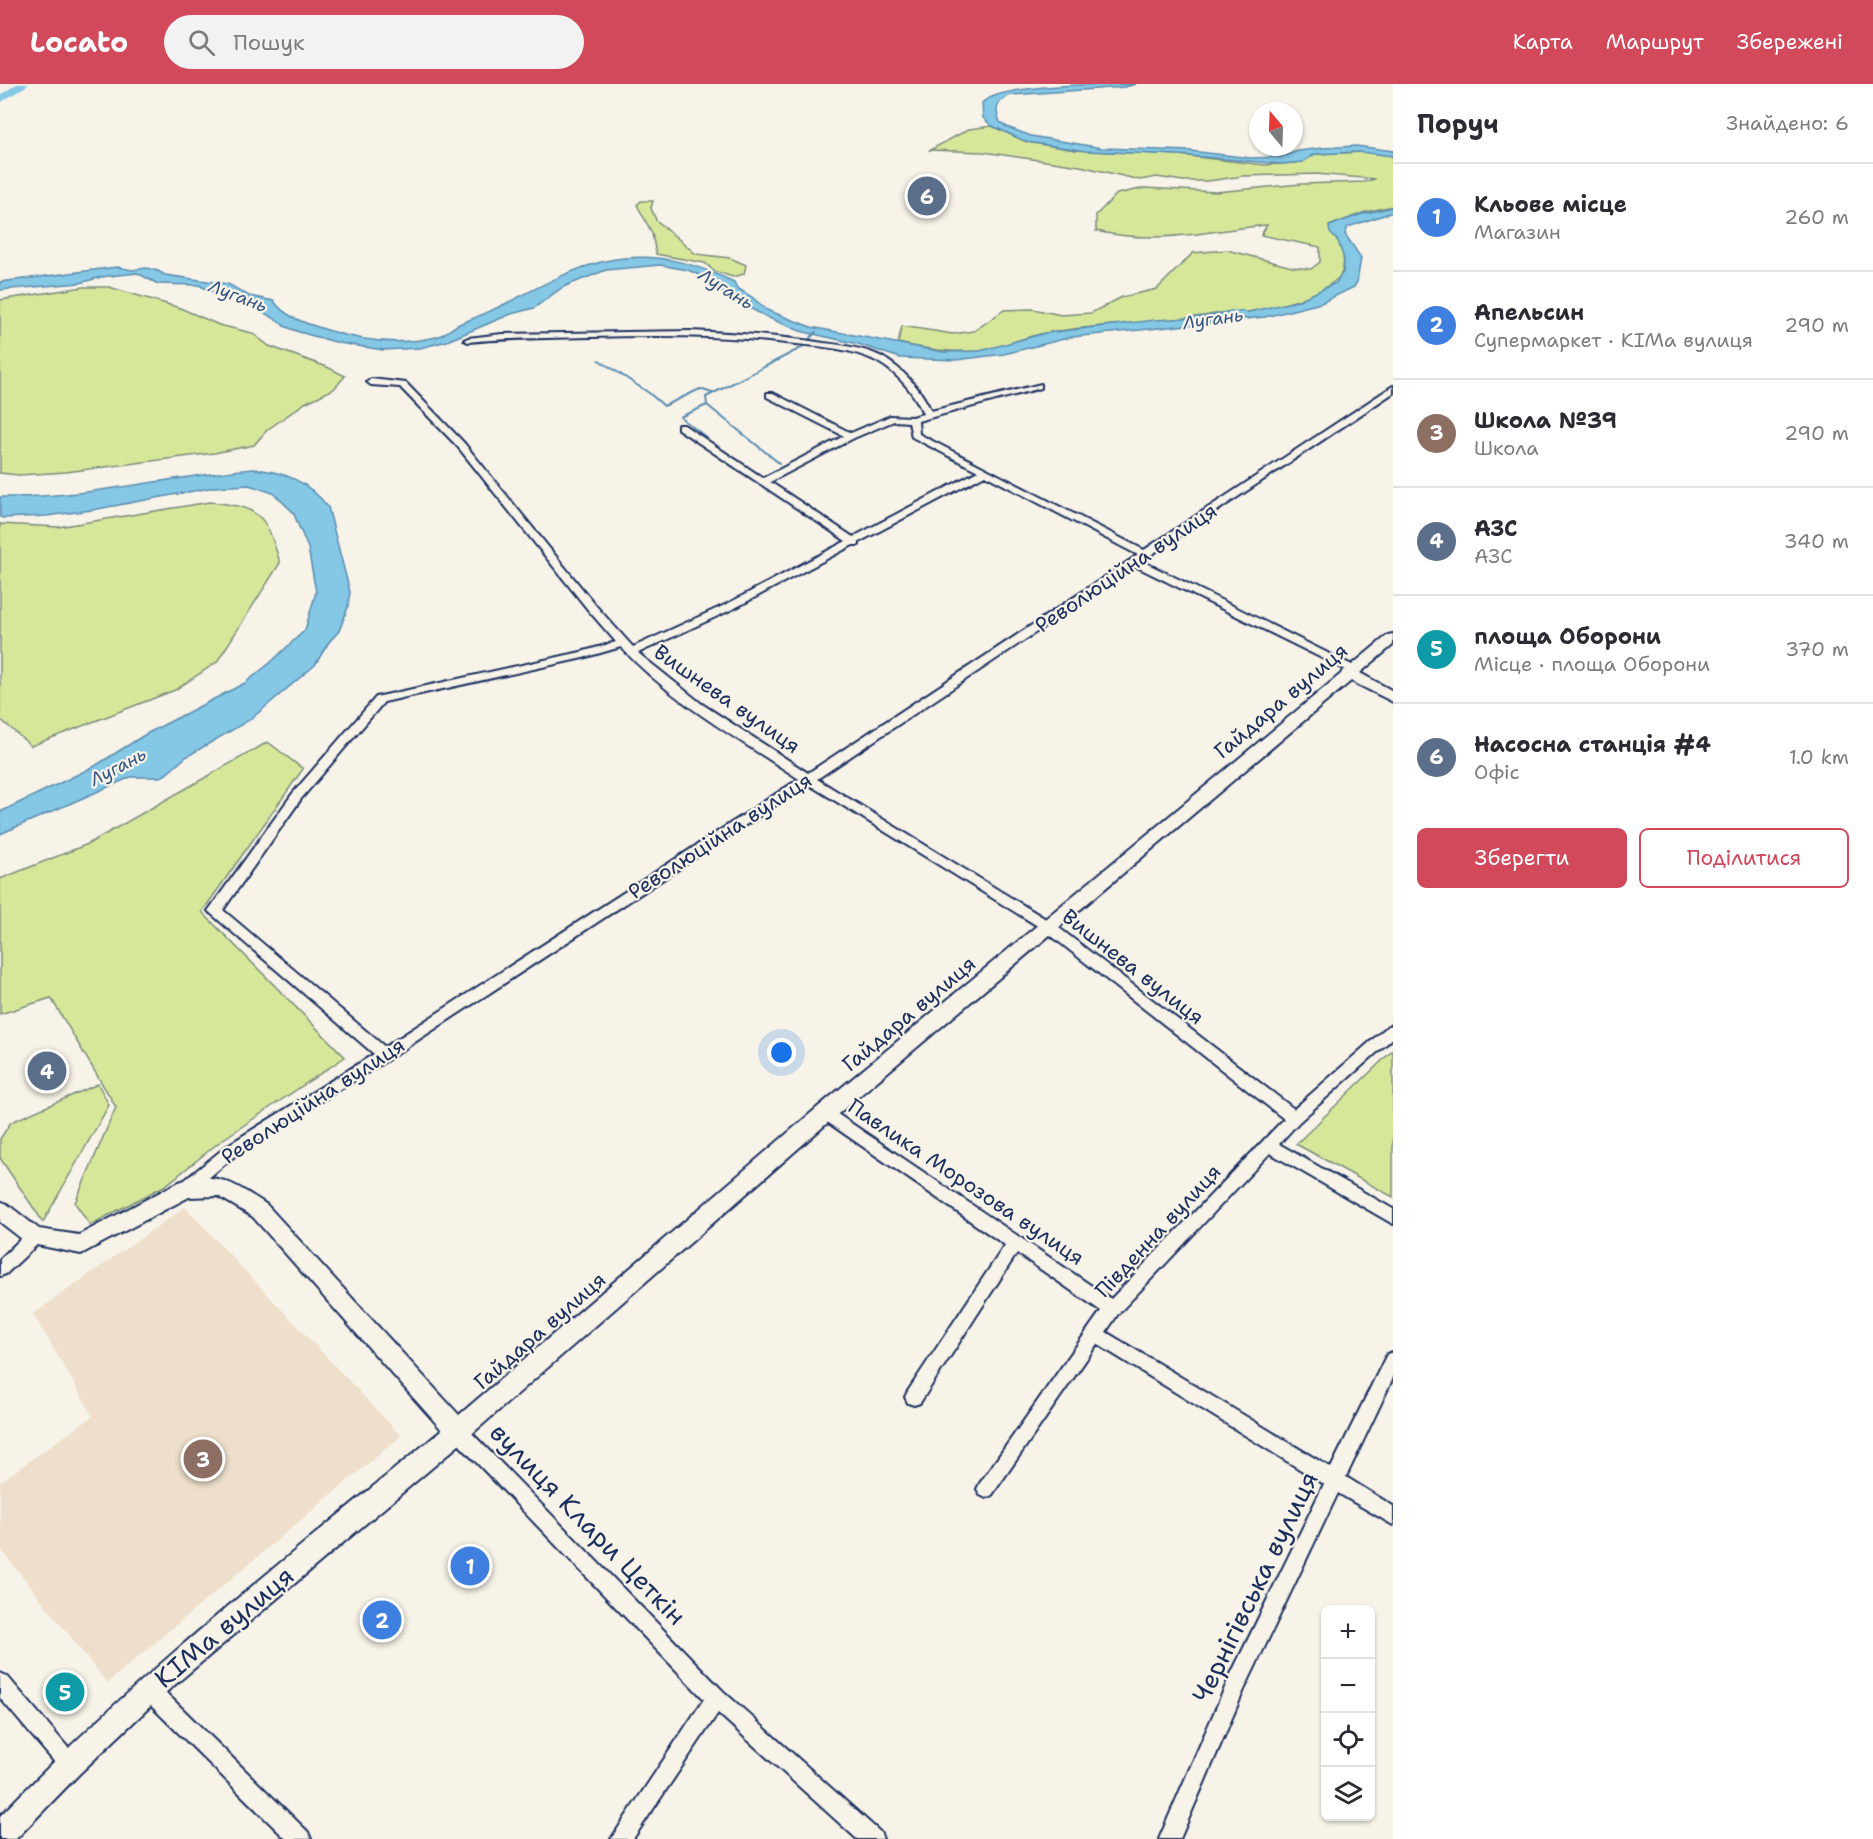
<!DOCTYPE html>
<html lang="uk">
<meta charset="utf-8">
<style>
:root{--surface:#fff;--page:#f2f2f3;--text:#2b2b33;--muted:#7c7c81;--line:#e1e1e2;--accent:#d1495b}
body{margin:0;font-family:"Shantell Sans",sans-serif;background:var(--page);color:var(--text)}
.controls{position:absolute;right:18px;bottom:18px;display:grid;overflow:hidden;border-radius:9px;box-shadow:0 2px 4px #0004}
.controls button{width:54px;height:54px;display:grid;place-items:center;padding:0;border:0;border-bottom:2px solid var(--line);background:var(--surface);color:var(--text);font:30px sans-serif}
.compass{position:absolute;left:1249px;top:18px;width:54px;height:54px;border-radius:50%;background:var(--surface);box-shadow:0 2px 4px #0004;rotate:341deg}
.you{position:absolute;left:782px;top:969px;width:21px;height:21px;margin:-15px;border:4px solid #fff;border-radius:50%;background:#1a73e8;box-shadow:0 0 0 9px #1a73e833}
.badge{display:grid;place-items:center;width:39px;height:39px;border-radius:50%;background:var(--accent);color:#fff;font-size:20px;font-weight:700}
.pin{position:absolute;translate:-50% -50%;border:3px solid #fff;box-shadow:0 2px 6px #0006}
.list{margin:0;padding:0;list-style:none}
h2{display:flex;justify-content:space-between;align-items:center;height:78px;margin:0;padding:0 24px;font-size:26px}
h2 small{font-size:20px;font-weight:400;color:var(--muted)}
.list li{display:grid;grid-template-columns:39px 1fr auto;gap:18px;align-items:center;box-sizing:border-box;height:108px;padding:0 24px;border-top:2px solid var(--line)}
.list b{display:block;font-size:22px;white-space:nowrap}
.list p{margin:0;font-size:20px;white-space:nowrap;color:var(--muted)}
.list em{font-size:20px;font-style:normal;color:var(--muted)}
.actions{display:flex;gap:12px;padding:18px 24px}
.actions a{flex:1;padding:14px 0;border:2px solid var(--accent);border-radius:9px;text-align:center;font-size:21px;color:var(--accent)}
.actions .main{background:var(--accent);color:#fff}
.icon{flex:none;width:33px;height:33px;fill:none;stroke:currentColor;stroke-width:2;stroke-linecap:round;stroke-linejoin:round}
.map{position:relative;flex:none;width:1393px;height:1755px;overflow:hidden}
header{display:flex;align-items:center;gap:36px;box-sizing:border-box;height:84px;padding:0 30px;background:var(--accent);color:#fff}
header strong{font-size:28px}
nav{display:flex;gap:33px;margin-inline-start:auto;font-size:21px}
.search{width:420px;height:54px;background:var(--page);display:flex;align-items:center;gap:15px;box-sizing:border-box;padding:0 21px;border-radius:33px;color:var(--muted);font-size:22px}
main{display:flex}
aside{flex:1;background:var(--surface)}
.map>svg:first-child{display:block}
.built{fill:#eedfcc}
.green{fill:#d7e79a;stroke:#798b7c;stroke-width:1.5}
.water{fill:#84c8e5;stroke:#5a8baf;stroke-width:1.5}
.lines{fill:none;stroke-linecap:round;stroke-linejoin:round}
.stream{stroke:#5a8baf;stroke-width:2}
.river{fill:#84c8e5;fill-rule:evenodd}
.street-casing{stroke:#1b2f5e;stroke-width:4}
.secondary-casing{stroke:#1b2f5e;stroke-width:4}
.street{fill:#f7f3e8;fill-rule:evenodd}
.secondary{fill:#f7f3e8;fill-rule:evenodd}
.labels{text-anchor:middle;stroke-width:4.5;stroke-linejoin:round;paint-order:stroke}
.far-water-label{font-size:18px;font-style:italic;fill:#355580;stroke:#f7f3e8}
.street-label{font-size:21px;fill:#1b2f5e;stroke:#f7f3e8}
.near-street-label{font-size:26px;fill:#1b2f5e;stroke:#f7f3e8}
</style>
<header>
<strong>Locato</strong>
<div class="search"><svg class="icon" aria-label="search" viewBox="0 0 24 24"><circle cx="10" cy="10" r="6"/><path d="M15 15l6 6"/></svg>Пошук</div>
<nav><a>Карта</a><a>Маршрут</a><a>Збережені</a></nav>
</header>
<main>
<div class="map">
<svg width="1393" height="1755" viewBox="0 0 1393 1755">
<rect width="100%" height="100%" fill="#f7f3e8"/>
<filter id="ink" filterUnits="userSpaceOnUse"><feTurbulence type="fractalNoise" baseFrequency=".0167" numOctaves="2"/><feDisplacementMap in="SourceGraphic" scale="12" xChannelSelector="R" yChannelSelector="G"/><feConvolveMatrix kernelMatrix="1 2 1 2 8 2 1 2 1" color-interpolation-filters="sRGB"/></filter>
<g filter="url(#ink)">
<!-- built -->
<polygon class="built" points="185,1123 401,1352 107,1599 0,1464 0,1398 93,1332 33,1230"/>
<!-- green -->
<g class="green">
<path d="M 992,42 L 1027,58 L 1075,66 L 1179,71 L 1265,81 L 1295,79 L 1315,70 L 1366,68 L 1393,72 L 1393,122 L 1365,128 L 1329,142 C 1330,150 1334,150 1338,157 C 1344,167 1347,187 1337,195 C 1317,213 1275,224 1248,228 C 1239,229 1230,227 1221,229 C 1162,240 1100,239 1040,250 C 1020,254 1000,265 979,267 C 952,269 924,265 898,259 L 902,242 L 953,250 L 974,247 L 1004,226 L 1033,225 L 1061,231 L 1091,229 L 1122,213 L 1157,205 L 1193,169 L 1227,166 L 1292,183 L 1311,185 L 1320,178 L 1320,163 L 1261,151 L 1267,141 C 1207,147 1157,161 1096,147 L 1096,131 L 1117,110 L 1145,104 L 1216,108 L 1301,100 L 1364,98 L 1375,95 L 1316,90 L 1243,92 L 1208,97 L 1183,97 L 1157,93 L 1140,96 L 1080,82 L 983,68 L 930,66 L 969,45 Z"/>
<polygon points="641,117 653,117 651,124 656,136 696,170 730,174 746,181 744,190 733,193 714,187 705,179 656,170 652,149 637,121"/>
<polygon points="84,203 109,203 180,224 219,241 252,249 269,262 327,283 345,292 334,305 305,319 267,346 254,361 214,369 66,388 19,391 0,389 0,216"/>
<path d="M 210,418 C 260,423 266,430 280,479 L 217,578 L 175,606 L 31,662 L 0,635 L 0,440 L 58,443 Z"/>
<polygon points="268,658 303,685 202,828 345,973 222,1056 166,1101 90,1141 75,1119 116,1023 51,914 0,930 0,795 88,760"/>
<polygon points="1393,966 1393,1113 1296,1060"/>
<polygon points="98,1000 109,1021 43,1138 0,1074 0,1055 11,1038"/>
</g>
<!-- water -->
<g class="water">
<path d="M 1136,0 L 1125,3 L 1011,11 C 997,17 994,24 1000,38 L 1007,43 L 1031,52 L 1102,64 L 1190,67 L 1251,74 L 1281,73 L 1298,67 L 1323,64 L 1356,62 L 1393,67 L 1393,72 L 1359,68 L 1315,70 L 1303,78 L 1281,80 L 1179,71 L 1086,67 L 1027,58 L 992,42 L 983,34 L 982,19 C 999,0 1105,0 1136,0 Z"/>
<path d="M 1393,123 L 1393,128 L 1348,143 L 1345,150 L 1361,174 L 1357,198 L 1354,203 L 1321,219 L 1265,233 L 1072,253 L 1004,270 L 956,276 L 900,274 L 858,260 L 800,247 L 769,234 L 730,214 L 704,193 L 688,186 L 660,181 L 606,186 L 563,203 L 534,224 L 511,230 L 447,257 L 420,264 L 383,266 L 339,259 L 299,248 L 284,242 L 279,237 L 227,209 L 210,207 L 199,201 L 158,200 L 137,189 L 101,193 L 80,199 L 0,206 L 0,198 L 117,183 L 132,186 L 146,184 L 158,187 L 165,191 L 228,200 L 249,212 L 274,217 C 283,232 307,240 324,245 C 360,257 399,262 436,253 C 447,250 454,241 464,238 C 518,219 565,180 624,174 C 664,170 698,181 734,198 L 737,204 L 752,213 L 767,226 L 811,243 L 943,268 L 980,267 L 1045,249 L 1155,236 L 1205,233 L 1231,227 L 1249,228 L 1297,217 L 1336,199 L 1343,188 L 1344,175 L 1338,157 L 1330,149 L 1329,142 L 1362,130 Z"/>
<path d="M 254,385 C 285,388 308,397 328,423 L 350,508 L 348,523 L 339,547 L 329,558 L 315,581 L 251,635 L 186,673 L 165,691 L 160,693 L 131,693 L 0,750 L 0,728 L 95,682 L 146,650 L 245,599 L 270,579 L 305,546 L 316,508 L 308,464 L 293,428 L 273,409 L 249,401 L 215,403 L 92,426 L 46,432 L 3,434 L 0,433 L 0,413 C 85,415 169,392 254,385 Z"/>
</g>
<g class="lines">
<!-- stream -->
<g class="stream">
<polyline points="599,276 649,309 664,322 700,305 712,309"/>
<polyline points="707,321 680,333 707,354"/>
<polyline points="779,379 707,321 706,313 801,264 816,248"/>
</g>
<!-- river -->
<polygon class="river" points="17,0 29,0 0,19 0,11"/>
<!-- street casing -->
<g class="street-casing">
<g id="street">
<path d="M 690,247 C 735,249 780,252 824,259 C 843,261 865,264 882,273 C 903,285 922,306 931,327 L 1041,300 L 1041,304 L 918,337 L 919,350 L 1144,466 L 1393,302 L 1393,309 L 1142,477 L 1356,583 L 1356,587 L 1348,587 L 1135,482 L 817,695 L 1054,840 L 1294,1025 L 1388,942 L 1393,941 L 1393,954 L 1299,1038 L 1279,1060 L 1393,1125 L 1393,1140 L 1270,1069 L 1118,1230 L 1106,1248 L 1331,1384 L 1387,1270 L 1393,1268 L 1393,1294 L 1346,1393 L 1393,1422 L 1393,1441 L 1338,1409 L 1244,1606 L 1180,1755 L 1159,1755 L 1230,1592 L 1324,1400 L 1097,1260 L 992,1411 L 986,1414 L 980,1411 L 977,1405 L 980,1399 L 1101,1227 L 1017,1169 L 920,1319 L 914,1321 L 908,1319 L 905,1313 L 908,1307 L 1005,1161 L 820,1033 L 818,1029 L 820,1025 L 825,1023 L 830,1025 L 1111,1215 L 1284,1035 L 1044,846 L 808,700 L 389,975 L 238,1069 L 191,1109 L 186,1111 L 181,1109 L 178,1104 L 181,1099 L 228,1061 L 374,970 L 208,827 L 293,709 L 376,613 L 581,568 L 616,558 L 589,527 L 458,363 L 400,303 L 371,301 L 367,298 L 371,295 L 406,299 L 464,359 L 597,523 L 633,563 L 727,520 L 846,457 L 678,345 L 678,341 L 684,341 L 763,394 L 844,352 L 767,313 L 767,309 L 773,309 L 851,349 L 890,332 L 912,333 L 923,330 C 914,306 891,282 867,273 C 842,263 813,262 786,259 C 721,251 656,251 591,253 C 550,254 509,254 468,258 L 464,256 L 468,254 L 502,250 ZM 894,337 L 909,338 L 912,353 L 978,387 L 853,453 L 770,398 L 854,354 ZM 985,391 L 1138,471 L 808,689 L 702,620 L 638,569 L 735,524 L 853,461 L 859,461 L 859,458 ZM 621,563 C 670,617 739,655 799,695 L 385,963 L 223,826 L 301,715 L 384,618 L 583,574 Z"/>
<polygon points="34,1146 40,1148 42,1153 40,1158 6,1190 0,1192 0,1175 28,1148"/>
<polygon points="458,1339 464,1341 723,1607 880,1748 883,1755 857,1755 718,1629 633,1755 611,1755 704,1615 452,1353 449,1347 452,1341"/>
<polygon points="0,1589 7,1592 76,1673 79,1680 76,1687 69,1690 62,1687 0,1614"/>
<polygon points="149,1596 156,1599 308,1748 311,1755 286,1755 142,1613 139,1606 142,1599"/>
</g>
</g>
<!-- secondary casing -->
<g class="secondary-casing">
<path id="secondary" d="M 1393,550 L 1393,561 L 1360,589 L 1393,607 L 1393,618 L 1351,597 L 832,1035 L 466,1355 L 158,1615 L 79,1690 L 16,1755 L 0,1755 L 0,1732 C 136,1591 291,1471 442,1346 L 253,1133 L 218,1112 L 189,1113 L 81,1170 L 27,1159 L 0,1138 L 0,1117 L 7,1120 L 39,1145 L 79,1151 L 179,1098 C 216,1085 238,1102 267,1121 L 459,1331 L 818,1023 L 1341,590 L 1343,586 L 1347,585 L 1388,551 Z"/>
</g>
<!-- street -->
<use href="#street" class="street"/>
<!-- secondary -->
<use href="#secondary" class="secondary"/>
</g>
</g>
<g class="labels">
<!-- far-water labels -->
<g class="far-water-label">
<text transform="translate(726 205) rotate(32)" y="6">Лугань</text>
<text transform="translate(238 212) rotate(21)" y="6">Лугань</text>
<text transform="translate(1213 235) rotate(-8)" y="6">Лугань</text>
<text transform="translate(118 683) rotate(-28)" y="6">Лугань</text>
</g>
<!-- street labels -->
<g class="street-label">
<text transform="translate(1126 484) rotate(-34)" y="7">Революційна вулиця</text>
<text transform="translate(727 615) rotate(35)" y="7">Вишнева вулиця</text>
<text transform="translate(1281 617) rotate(-40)" y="7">Гайдара вулиця</text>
<text transform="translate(720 752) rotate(-33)" y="7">Революційна вулиця</text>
<text transform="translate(1133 883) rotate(38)" y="7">Вишнева вулиця</text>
<text transform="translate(909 930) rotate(-40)" y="7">Гайдара вулиця</text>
<text transform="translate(313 1017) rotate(-33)" y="7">Революційна вулиця</text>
<text transform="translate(966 1098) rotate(34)" y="7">Павлика Морозова вулиця</text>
<text transform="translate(1158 1147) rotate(-47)" y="7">Південна вулиця</text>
<text transform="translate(540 1247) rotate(-41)" y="7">Гайдара вулиця</text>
</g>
<!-- near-street labels -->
<g class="near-street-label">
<text transform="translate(588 1440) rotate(46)" y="9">вулиця Клари Цеткін</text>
<text transform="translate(1255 1503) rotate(-64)" y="9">Чернігівська вулиця</text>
<text transform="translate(224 1543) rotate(-40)" y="9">КІМа вулиця</text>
</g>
</g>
</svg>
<div class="controls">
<button>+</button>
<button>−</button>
<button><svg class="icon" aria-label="locate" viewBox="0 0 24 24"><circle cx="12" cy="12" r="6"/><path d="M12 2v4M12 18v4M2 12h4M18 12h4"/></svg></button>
<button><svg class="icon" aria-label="layers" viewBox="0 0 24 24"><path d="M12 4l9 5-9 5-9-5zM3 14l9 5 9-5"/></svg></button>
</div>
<svg class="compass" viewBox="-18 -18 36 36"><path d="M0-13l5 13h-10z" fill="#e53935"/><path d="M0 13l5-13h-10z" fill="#7c7c81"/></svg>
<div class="you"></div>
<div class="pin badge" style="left:470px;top:1482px;background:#3f7fe0">1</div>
<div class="pin badge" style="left:382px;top:1536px;background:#3f7fe0">2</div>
<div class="pin badge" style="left:203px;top:1375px;background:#8d6e63">3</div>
<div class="pin badge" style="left:47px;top:987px;background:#5c6f8a">4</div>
<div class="pin badge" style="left:65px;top:1608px;background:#0f9aa8">5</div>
<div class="pin badge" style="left:927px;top:112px;background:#5c6f8a">6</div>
</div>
<aside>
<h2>Поруч<small>Знайдено: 6</small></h2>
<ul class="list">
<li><span class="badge" style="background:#3f7fe0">1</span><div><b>Кльове місце</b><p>Магазин</p></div><em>260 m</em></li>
<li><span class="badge" style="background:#3f7fe0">2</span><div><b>Апельсин</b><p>Супермаркет · КІМа вулиця</p></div><em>290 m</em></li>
<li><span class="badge" style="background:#8d6e63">3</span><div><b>Школа №39</b><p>Школа</p></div><em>290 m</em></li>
<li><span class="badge" style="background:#5c6f8a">4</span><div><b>АЗС</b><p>АЗС</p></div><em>340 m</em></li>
<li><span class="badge" style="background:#0f9aa8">5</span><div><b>площа Оборони</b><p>Місце · площа Оборони</p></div><em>370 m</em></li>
<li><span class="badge" style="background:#5c6f8a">6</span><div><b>Насосна станція #4</b><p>Офіс</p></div><em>1.0 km</em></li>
</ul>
<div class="actions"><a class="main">Зберегти</a><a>Поділитися</a></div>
</aside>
</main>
